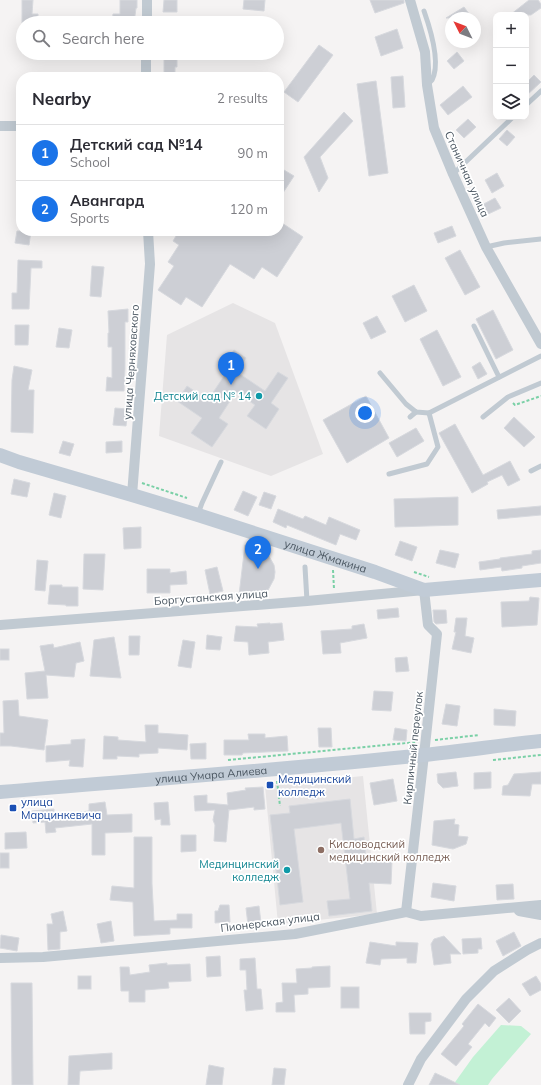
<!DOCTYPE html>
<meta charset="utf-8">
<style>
:root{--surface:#fff;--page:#f2f2f3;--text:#2b2b33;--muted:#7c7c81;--line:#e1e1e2;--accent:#1a73e8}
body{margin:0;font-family:Mulish,sans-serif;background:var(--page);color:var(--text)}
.controls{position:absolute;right:12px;top:12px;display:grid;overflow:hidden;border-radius:8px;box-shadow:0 4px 16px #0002}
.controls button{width:36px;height:36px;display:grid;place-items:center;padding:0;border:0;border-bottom:1px solid var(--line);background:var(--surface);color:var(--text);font:20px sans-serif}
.compass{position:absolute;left:445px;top:12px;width:36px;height:36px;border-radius:50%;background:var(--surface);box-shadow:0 4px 16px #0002;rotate:312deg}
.you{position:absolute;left:365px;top:413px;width:14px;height:14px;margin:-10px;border:3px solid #fff;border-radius:50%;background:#1a73e8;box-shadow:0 0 0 6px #1a73e833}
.badge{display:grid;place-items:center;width:26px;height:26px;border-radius:50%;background:var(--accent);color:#fff;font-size:13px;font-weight:700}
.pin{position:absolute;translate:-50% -33px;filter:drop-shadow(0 1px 2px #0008)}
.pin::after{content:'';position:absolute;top:21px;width:14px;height:12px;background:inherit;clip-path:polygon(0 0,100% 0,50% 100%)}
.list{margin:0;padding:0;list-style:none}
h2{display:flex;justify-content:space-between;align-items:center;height:52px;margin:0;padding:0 16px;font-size:17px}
h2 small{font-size:13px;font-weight:400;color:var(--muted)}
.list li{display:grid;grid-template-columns:26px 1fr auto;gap:12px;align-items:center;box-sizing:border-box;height:56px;padding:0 16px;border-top:1px solid var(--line)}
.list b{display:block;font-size:15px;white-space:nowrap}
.list p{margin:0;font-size:13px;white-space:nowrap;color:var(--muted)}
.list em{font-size:13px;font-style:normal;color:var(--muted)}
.icon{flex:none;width:22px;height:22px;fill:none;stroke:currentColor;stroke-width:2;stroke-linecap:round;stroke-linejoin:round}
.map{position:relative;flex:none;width:541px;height:1085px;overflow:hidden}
.search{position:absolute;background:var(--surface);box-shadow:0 4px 16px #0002;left:16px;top:16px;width:268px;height:44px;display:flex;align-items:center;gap:10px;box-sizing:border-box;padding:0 14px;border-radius:22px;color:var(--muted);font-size:15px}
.panel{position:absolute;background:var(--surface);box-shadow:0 4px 16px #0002;left:16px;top:72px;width:268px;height:164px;border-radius:16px}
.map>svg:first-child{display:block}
.education{fill:#e6e4e5}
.green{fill:#c3f1d5}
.building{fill:#cdcfd5;stroke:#d7d9de}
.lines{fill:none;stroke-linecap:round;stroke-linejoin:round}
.path{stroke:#7ad0a6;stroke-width:2;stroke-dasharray:3 2;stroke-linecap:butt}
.lane{stroke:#c1cad2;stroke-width:5}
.street{stroke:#c1cad2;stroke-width:10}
.secondary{stroke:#c1cbd6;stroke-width:14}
.culture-dot{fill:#0f9aa8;stroke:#fff;stroke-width:1.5}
.transit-dot{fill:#1a4fb4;stroke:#fff;stroke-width:1.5}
.education-dot{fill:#8d6e63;stroke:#fff;stroke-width:1.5}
.labels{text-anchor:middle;stroke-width:3.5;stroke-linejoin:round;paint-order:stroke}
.street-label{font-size:11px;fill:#4a5661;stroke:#fff}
.culture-label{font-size:11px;fill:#0d838f;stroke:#fff;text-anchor:end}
.transit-label{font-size:11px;fill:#164399;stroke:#fff;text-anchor:start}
.education-label{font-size:11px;fill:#785e54;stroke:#fff;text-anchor:start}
</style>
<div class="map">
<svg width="541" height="1085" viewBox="0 0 541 1085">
<rect width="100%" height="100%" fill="#f5f3f3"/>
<!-- education -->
<g class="education">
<polygon points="233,303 275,323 323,454 271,476 159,436 167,335"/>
<polygon points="363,776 377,914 278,924 265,786"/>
</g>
<!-- green -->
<polygon class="green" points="501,1025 521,1026 531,1034 492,1079 488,1085 453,1085 473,1057"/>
<!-- building -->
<g class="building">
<polygon points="22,0 33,0 32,14 38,14 38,23 22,23"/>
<polygon points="120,0 137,0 137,8 136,8 134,23 112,23 113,14 120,14"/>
<polygon points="164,0 177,0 177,12 163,12"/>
<polygon points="244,0 265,0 264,11 243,9"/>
<polygon points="370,0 404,0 404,3 375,13"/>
<polygon points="529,0 538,0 541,4 541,8 531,15 510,15"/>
<polygon points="464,7 472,18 446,18"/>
<polygon points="397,29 403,48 381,56 375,37"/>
<polygon points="319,45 333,55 298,102 284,92"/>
<polygon points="457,52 464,61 454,69 447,61"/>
<polygon points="164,53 177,53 177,67 175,67 175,77 164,77"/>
<polygon points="534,75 541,82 526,96 526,83"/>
<polygon points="403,76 405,107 393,108 391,77"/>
<polygon points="376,81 388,173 369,176 357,84"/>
<polygon points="463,86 472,97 448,115 440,105"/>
<polygon points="344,112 353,121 320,157 328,178 319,192 304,157"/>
<polygon points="468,119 476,127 464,138 456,130"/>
<polygon points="507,130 515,137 507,146 499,139"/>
<polygon points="279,167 294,176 279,199"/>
<polygon points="497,173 504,186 492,193 485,180"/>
<polygon points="495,198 501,208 484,216 478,207"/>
<polygon points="279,221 303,237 277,277 262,267 254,279 230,264 202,307 186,297 181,305 158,290 174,266 168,262 179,245 173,241 179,231 279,231"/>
<polygon points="452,226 456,236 438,243 434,233"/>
<polygon points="17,231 31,231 29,245 15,243"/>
<polygon points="460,250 480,287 465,295 445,258"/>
<polygon points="18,260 42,261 42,268 31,268 29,309 12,309 12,293 17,293"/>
<polygon points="92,266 104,267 101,297 90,296"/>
<polygon points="414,285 427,311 405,322 392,296"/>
<polygon points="128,309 128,322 125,322 125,368 124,391 106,391 107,377 112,378 112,347 108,347 108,333 109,333 108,311"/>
<polygon points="493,310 513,350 496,359 476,319"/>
<polygon points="377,316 386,332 371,339 363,323"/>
<polygon points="15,325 29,325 28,345 15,345"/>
<polygon points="59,328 72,330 69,348 56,347"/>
<polygon points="437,330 461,377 443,386 420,339"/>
<polygon points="234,350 246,358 237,372 265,391 278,372 288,378 271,403 279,409 266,429 247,416 255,405 236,392 219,418 228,424 212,447 191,433 202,418 177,401 187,386 208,400 228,370 222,366"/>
<polygon points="480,362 487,374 478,379 472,367"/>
<polygon points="14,366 32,370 28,390 34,390 33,433 11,432 12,380"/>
<polygon points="366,396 389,438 347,463 323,420"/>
<polygon points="115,408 128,409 126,426 113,425"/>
<polygon points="514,417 535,437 524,447 504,428"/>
<polygon points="455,424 483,475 510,461 520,480 508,486 502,475 487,482 488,484 472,493 439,433"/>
<polygon points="416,428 424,441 397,457 389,443"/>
<polygon points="63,441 74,444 70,456 59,453"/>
<polygon points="122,441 122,452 106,453 106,442"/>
<polygon points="14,479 30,483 27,497 11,494"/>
<polygon points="243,491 257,497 248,516 234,510"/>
<polygon points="264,492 276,496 271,509 259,505"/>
<polygon points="54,493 66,496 61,518 49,515"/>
<polygon points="458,497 458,525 395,527 394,499"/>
<polygon points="541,506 541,515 498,519 497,510"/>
<polygon points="278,509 303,519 305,516 326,525 329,517 360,530 356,540 340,534 336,545 287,525 286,528 273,522"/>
<polygon points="141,527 141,548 124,549 123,528"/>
<polygon points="400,541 417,547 412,561 395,555"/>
<polygon points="245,545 260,548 266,551 274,565 275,572 274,579 267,592 239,595"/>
<polygon points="440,550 459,554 455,568 436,563"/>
<polygon points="541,550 541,563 522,566 522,568 502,571 501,567 480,570 479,562 500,559 500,558 532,554 532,551"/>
<polygon points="84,554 105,554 103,590 83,589"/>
<polygon points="37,560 48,561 45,591 35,590"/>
<polygon points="217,567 223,591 210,594 205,570"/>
<polygon points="147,569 170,569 170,573 186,571 187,584 170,585 170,593 147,593"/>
<polygon points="50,585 62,585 62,587 78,587 78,606 66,606 66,605 48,604"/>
<polygon points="530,597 539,598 537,625 502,627 501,602 529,601"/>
<polygon points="398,608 399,617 378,619 377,610"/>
<polygon points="433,610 446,610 447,623 436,624 434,622"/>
<polygon points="456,618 467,618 465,636 474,638 471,653 452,649 456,632 454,632"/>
<polygon points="270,623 270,624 282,623 284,640 268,642 269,653 249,655 248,642 234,641 236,626 258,627 257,624"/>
<polygon points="364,624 367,638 340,643 341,653 323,654 321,631 352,629 352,626"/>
<polygon points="207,635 222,637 220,650 206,649"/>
<polygon points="129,636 140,636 139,655 129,655"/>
<polygon points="114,637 121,678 90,676 94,640"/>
<polygon points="183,640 195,642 191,668 178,666"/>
<polygon points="80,642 84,661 76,663 74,677 46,675 48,698 27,699 25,673 45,671 40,646 53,644 54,648"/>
<rect x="0" y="649" width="9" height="11"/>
<polygon points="407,657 409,671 396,672 395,658"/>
<polygon points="374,691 393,692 391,711 372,710"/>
<polygon points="18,700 19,716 48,720 44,750 11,746 0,746 0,733 4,733 3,701"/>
<polygon points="446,704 460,706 457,726 442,724"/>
<polygon points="494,709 516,711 515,726 494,725"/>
<polygon points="145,725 158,725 158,733 188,735 187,750 158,748 158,753 139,754 139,757 117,756 117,759 103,759 104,736 118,737 118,740 146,742"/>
<polygon points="318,728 331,728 332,747 319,747"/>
<polygon points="395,728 407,730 406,741 393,740"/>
<polygon points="248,734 265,734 265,738 287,736 288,751 243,753 242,755 224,755 224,740 249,740"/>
<polygon points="85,739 83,767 69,766 70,760 46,762 46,746 71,744 71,740"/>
<polygon points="206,743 206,759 191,759 190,744"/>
<polygon points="456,772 458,786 443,788 438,783 437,774"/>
<polygon points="491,772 491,788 474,789 474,773"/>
<polygon points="541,772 541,784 532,784 530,796 502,795 503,786 508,785 514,774"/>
<polygon points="393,779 397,801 374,805 370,783"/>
<polygon points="263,787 265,809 254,810 254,807 229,810 229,809 226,842 214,841 215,825 213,820 215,810 195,811 194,796 207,795 207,803 228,805 227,793 246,790 245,788"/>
<polygon points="350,799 354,839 364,837 366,859 392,861 391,884 369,883 372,911 329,916 327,901 350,899 341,823 294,829 303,902 280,905 270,815 290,813 289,806"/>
<polygon points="105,802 107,815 132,814 132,832 105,833 105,855 92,855 92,824 55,828 56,832 46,833 45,822 33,823 32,811 54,809 54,815 89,811 89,804"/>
<polygon points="168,802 170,825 161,825 161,819 155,820 154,803"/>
<polygon points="455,819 454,824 459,825 458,836 468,837 466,844 453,849 432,845 434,821"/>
<polygon points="26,832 27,848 5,849 5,833"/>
<polygon points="181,835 196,835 196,851 181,852"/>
<polygon points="134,837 152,837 152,884 154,921 177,920 177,914 192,914 192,928 170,928 170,934 134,936 133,902 110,900 112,886 134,888"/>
<rect x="0" y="853" width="9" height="15"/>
<polygon points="433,883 456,886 454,901 431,897"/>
<polygon points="513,884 514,899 497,900 496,885"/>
<polygon points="220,905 229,905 230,922 215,923 215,911 218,911"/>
<polygon points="259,906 261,923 248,925 246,908"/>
<polygon points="63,911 67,931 60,932 60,949 48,950 47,924 53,924 51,914"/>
<polygon points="111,921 114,941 101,943 97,924"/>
<polygon points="514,932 521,946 503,956 496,941"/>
<polygon points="1,935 19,938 17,951 0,948"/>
<polygon points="444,936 461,954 450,954 451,963 434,965 431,944 434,939"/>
<polygon points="481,938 482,949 478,949 478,953 463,954 462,939"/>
<polygon points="370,942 396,946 396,942 418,943 416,963 407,963 407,958 381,959 380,965 366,963"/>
<polygon points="220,956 221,976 207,977 206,957"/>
<polygon points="255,958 257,989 261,989 263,1009 246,1011 244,990 247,990 246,970 240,970 240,959"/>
<polygon points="167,963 167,965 190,964 191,981 168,982 169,988 145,990 145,1002 129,1002 129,991 121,991 120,967 129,967 130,975 150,972 149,965"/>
<polygon points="330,966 330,987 308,988 308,994 294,995 295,1012 276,1012 276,1003 283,1002 282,983 297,983 296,969 312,968 312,967"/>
<rect x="78" y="976" width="13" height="13"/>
<polygon points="536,976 541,984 541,990 530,996 522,984"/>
<polygon points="11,983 32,983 33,1085 12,1085"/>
<rect x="341" y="987" width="18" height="21"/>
<polygon points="509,998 521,1011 509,1023 496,1010"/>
<polygon points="478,1004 496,1018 489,1027 485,1023 468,1044 472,1047 456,1066 441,1054 464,1026 462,1024"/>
<polygon points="409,1013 431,1013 431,1021 425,1022 425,1034 410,1034"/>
<polygon points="112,1053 112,1069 80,1071 79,1085 68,1085 69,1056"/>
<polygon points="209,1065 224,1068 222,1085 206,1085"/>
<polygon points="274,1068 286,1069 284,1085 272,1085"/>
<polygon points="435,1073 446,1078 460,1085 429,1085"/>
</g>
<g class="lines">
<!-- path -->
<g class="path">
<polyline points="513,403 515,405 541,396"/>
<polyline points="142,483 187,498"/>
<polyline points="333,570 334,589"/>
<polyline points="414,572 429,577"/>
<polyline points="435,740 479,735"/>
<polyline points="228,760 417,742"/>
<polyline points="493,760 541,755"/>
<polyline points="277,781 280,806"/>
</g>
<!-- lane -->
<g class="lane">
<path d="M 424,11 C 430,28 441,63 432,80 C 432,80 428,84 428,84"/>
<polyline points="526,105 541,91"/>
<polyline points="453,174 513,117"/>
<polyline points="486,247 504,243 541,239"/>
<polyline points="474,326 499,377"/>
<polyline points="380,373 406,404 416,412 429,413 541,356"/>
<polyline points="410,417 416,412"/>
<polyline points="483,417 508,397 541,383"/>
<polyline points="531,471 541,466"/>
<polyline points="389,474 427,464 438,447 429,413"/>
<polyline points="198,514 202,503 221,462"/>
<polyline points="305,567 307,601"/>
</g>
<!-- street -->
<g class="street">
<polyline points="410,0 425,52 427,85 434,128 453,174 486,247 541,344"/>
<polyline points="147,23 147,0"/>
<polyline points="146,77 146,53"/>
<polyline points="0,126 21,126"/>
<polyline points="132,495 150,264 148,231"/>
<polyline points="0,625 307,601 424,590 428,625 437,634 424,755 406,912"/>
<polyline points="519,911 541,915"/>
<polyline points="0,958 43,957 295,934 406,912 421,916 541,905"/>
<polyline points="408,1085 421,1059 466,999 494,971 527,950 541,943"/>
</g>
<!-- secondary -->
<g class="secondary">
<path id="s1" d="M 0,455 L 19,462 L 132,495 L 198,515 L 375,572 L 424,590 L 541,580"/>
<path id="s2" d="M 0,792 C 141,780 283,770 424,755 C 463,751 502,745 541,741"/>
</g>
</g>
<!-- markers -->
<g class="culture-dot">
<circle cx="259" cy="396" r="4"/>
<circle cx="287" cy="870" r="4"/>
</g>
<g class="transit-dot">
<rect x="266" y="781" width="8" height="8" rx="2"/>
<rect x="9" y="804" width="8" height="8" rx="2"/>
</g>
<circle class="education-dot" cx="321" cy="850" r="4"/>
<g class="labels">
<!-- street labels -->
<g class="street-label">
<text transform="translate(467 174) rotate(66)" y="4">Станичная улица</text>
<text transform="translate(131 362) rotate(-86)" y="4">улица Черняховского</text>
<text dy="4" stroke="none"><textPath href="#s1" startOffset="341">улица Жмакина</textPath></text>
<text transform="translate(211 597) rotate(-4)" y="4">Боргустанская улица</text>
<text transform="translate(413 748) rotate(-84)" y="4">Кирпичный переулок</text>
<text dy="4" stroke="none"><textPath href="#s2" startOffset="212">улица Умара Алиева</textPath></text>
<text transform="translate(270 922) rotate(-7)" y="4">Пионерская улица</text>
</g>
<!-- culture labels -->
<g class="culture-label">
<text x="251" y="400">Детский сад № 14</text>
<text x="279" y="868">Мединцинский<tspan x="279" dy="13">колледж</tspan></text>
</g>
<!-- transit labels -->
<g class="transit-label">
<text x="278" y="783">Медицинский<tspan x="278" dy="13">колледж</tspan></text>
<text x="21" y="806">улица<tspan x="21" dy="13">Марцинкевича</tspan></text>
</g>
<!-- education labels -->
<g class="education-label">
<text x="329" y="848">Кисловодский<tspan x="329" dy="13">медицинский колледж</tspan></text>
</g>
</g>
</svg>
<div class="controls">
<button>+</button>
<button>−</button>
<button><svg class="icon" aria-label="layers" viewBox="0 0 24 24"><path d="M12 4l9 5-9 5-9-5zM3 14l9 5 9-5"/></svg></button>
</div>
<svg class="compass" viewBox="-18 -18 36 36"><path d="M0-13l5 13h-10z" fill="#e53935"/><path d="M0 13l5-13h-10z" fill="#7c7c81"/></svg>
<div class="you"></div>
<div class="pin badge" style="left:231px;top:385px">1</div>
<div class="pin badge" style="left:258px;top:569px">2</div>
<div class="search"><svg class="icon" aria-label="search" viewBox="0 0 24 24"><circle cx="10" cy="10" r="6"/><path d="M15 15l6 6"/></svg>Search here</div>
<section class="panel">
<h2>Nearby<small>2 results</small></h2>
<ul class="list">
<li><span class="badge">1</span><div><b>Детский сад №14</b><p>School</p></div><em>90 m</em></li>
<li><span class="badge">2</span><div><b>Авангард</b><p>Sports</p></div><em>120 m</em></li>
</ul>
</section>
</div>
